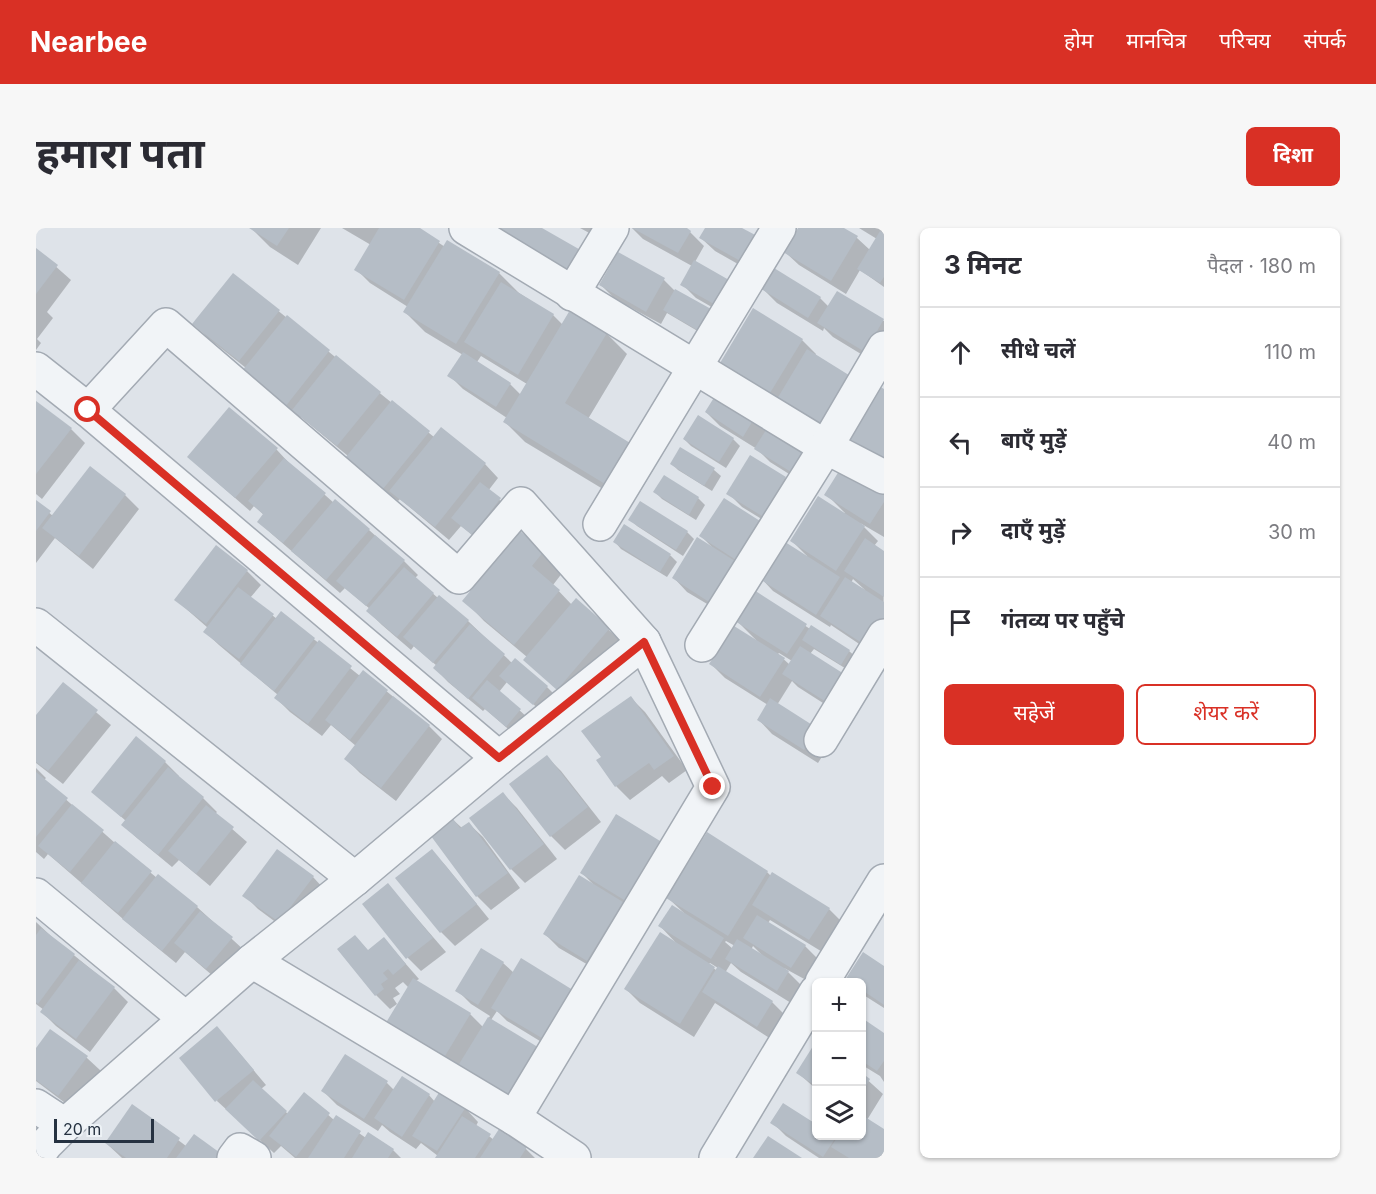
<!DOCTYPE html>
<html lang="hi">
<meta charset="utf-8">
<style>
:root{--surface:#fff;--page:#f7f7f7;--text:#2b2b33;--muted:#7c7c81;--line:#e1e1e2;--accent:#d93025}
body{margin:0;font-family:Inter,"Noto Sans Devanagari",sans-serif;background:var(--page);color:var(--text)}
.controls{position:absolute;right:18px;bottom:18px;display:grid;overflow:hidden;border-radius:9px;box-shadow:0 2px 4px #0004}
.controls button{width:54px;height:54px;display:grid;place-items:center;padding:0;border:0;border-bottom:2px solid var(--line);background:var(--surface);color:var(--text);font:30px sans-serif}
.scale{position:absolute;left:18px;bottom:15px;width:100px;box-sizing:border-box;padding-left:6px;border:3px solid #263241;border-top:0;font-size:16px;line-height:21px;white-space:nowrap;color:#263241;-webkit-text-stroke:4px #edf2f6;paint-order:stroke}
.stop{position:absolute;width:18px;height:18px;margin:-14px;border:4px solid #d93025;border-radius:50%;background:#fff}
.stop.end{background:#d93025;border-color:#fff;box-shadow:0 2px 6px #0008}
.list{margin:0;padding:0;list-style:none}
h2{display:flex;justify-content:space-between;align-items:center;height:78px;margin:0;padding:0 24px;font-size:26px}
h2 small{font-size:20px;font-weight:400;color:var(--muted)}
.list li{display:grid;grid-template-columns:39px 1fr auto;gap:18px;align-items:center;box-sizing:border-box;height:90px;padding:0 24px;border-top:2px solid var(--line)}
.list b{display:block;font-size:22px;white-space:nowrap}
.list em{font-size:20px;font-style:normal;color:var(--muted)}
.actions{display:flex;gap:12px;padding:18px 24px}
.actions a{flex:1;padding:14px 0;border:2px solid var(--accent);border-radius:9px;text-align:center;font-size:21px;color:var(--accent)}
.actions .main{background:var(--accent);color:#fff}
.icon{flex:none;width:33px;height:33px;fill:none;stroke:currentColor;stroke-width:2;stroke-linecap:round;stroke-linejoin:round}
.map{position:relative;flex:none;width:848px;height:930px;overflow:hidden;border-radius:9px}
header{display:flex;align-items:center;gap:36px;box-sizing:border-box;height:84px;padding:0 30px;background:var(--accent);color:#fff}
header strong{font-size:28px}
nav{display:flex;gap:33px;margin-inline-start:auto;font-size:21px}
.intro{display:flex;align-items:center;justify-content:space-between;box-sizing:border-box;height:144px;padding:0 36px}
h1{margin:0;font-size:42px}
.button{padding:15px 27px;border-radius:9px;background:var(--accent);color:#fff;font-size:21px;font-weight:700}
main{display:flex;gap:36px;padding:0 36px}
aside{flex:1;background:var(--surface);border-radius:9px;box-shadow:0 2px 4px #0004}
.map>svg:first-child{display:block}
.shadow{fill:#0003;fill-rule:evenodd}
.building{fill:#b5bdc6}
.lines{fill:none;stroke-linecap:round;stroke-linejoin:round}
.minor-casing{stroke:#a3aab3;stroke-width:36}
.minor{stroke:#f1f4f7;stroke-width:33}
.route{stroke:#d93025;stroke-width:8}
</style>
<header>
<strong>Nearbee</strong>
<nav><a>होम</a><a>मानचित्र</a><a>परिचय</a><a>संपर्क</a></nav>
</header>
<div class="intro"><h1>हमारा पता</h1><a class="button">दिशा</a></div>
<main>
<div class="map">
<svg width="848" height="930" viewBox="0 0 848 930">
<rect width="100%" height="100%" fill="#dee3e9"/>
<!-- shadow -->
<g class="shadow">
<polygon points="215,0 285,0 262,37 234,19"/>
<path d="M 306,0 L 381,0 L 409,19 L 463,45 L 483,65 L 517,87 L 527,97 L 535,84 L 571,106 L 591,126 L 552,191 L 598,219 L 619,239 L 595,278 L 489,214 L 469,194 L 471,190 L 427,161 L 413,147 L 427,127 L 389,104 L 369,84 L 372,79 L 334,55 L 320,41 L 335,17 ZM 445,128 L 491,156 L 485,167 L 474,156 L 441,134 Z"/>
<polygon points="544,0 580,0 572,15"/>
<polygon points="596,0 648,0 654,4 668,18 659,34 700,93 660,70 646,56 656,38 607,11"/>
<polygon points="670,0 703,0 723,48 679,23 665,10"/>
<polygon points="764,0 805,0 821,10 834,22 841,11 823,0 848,0 848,59 824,42 810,66 763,37 749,24"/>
<polygon points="0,21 35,52 11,84 17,90 1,111 5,115 0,122"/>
<polygon points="198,47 398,209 449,236 462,250 452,263 471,278 444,313 425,298 413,312 364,271 362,273 325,244 312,228 265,189 263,191 210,140 172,110 158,96"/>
<polygon points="628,52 639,63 670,108 631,85 625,96 579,71 565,57"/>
<polygon points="727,61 784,70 793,79 802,65 848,93 848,130 843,137 797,109 788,100 787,103 741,75"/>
<polygon points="766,112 780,126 748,178 699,148 685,134"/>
<polygon points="684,162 771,217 769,256 734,234 721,221 684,198 670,184"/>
<polygon points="0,174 35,201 49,215 6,271 0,266"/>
<polygon points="194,181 241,222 254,236 298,275 333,302 368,333 382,347 379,350 402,370 432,393 476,435 479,432 511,459 518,466 504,482 471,454 463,464 491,489 477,505 449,481 447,483 412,454 399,440 401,438 378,418 375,422 346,397 332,383 334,381 309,360 304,365 237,307 223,294 228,287 218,278 214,283 167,242 153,229"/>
<polygon points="648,211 697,211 704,218 690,240 655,218"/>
<polygon points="645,221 678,242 685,248 676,263 642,242 636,236"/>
<polygon points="55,240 89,267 103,281 57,341 19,310 0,335 0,274 17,288"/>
<polygon points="629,249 662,270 669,277 660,292 626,271 619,264"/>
<polygon points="749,250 763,264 740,300 706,279 692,265"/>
<path d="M 848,258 L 848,309 L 824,295 L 842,313 L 838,318 L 848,324 L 847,432 L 795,397 L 794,399 L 737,363 L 724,349 L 771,328 L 756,313 L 809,285 L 790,266 ZM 817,351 L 829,362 L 815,355 Z"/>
<polygon points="594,291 651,304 658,311 647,328 601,298"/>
<polygon points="723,294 737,308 688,386 651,364 638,350 677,320 665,308"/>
<polygon points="588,298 635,328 641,334 631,349 585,321 579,314"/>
<polygon points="484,305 527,344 517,357 536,377 540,372 587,415 536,475 489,432 491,429 448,393 428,372"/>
<polygon points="211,343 225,357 214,370 241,391 245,385 324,448 327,444 393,498 406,511 360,573 324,545 310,531 320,518 295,497 286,508 254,484 240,470 242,467 183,417 169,404 172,400 140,372"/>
<path d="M 719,364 L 774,401 L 813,423 L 820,429 L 812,442 L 778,421 L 774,426 L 812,491 L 762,459 L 756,453 L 741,477 L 794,516 L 782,535 L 736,506 L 723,492 L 732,477 L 689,450 L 675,436 L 720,412 L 701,393 ZM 743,425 L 756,433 L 754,437 L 742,426 Z"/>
<polygon points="27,456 75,497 27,556 0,535 0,489"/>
<polygon points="595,470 609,484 651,542 633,555 626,548 594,572 580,558 567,529"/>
<polygon points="100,510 129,534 143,548 142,550 167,570 181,584 179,586 211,614 174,658 143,632 136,639 101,610 87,597 90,593 57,564"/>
<polygon points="511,529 525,543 565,594 529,622 515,608"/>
<polygon points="0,540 10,550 8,552 79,615 121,650 161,679 209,723 184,754 149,724 140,735 102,704 12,626 8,631 0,624"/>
<polygon points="467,566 481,580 521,631 489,655 475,641 436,590"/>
<polygon points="580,588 600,689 566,745 523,720 509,706 557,656 546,645"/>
<polygon points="414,589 426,600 433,596 447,609 484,660 455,682 441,668"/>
<polygon points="395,623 409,637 453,691 419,718 405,704 361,650"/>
<path d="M 731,644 L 736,649 L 793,681 L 807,695 L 788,725 L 734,692 L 732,695 L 769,718 L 783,732 L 770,752 L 748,740 L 766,758 L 755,775 L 705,744 L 695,735 L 689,745 L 736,774 L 750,788 L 735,811 L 679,775 L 658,809 L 604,775 L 590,761 L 641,716 L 624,698 L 648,685 L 632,670 ZM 690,713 L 699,718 L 697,721 L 689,714 ZM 717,718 L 726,727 L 715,722 ZM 674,735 L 682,740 L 681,743 L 673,736 Z"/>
<polygon points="277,649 290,663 257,707 222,681 208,667"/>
<polygon points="352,657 410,724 385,743 372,730"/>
<polygon points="0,694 17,710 78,760 92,774 54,824 20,798 6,784 8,782 0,776"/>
<polygon points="348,711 383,751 380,753 434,786 447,799 454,788 435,776 421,762 445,722 467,735 478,745 530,829 471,793 461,783 455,792 435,855 363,812 373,760 367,754 359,760 364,766 357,770 361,776 354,781 340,767 303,721 333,723"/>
<polygon points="848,739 848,780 826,766 826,754 814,754 811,752"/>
<polygon points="826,792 848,807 848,854 844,848 826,837"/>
<polygon points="15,803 51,830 65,843 37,881 0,853 0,823"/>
<polygon points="194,814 230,857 225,861 252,886 268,866 298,892 300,889 330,910 357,922 365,930 259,930 245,918 238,925 181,873"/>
<polygon points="779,817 780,818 780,861 762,845"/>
<polygon points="826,847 847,866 831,892 848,903 848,930 783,930 750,908 736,894 747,877 780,898 780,908 795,908 801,912 804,908 826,908"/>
<polygon points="351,855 358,862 393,867 399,874 429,880 442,894 440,898 458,912 490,921 499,930 401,930 402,928 385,915 380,921 354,904 346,897 342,903 301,877 287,863"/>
<polygon points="97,878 150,918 188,930 86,930 70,915"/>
</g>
<!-- building -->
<g class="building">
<polygon points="213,0 253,0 241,18"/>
<polygon points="343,0 384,0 404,13 368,72 318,42"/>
<polygon points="459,0 506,0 555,28 538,59"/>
<polygon points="596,0 651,0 655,3 642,25"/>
<polygon points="669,0 706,0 723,9 708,35 663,10"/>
<polygon points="762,0 808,0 822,8 795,53 747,24"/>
<polygon points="844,3 848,5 848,49 844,55 821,41"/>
<polygon points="411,12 464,44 420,116 367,84"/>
<polygon points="0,20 22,37 0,66"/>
<polygon points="582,24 629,50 610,84 563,57"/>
<polygon points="658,32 700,56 685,80 644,57"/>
<polygon points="738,40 785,69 772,90 725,61"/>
<polygon points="197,45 244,82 203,133 156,96"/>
<polygon points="465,54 518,86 482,147 428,114"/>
<polygon points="639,61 675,81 663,103 627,82"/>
<polygon points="801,63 848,91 829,124 781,95"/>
<polygon points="717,80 767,111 734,165 684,135"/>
<polygon points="534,82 571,105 529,175 599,218 574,259 467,194"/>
<polygon points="251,87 294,122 249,179 205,144"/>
<polygon points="771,121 816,149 786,198 741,171"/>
<polygon points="427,124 475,155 460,179 411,148"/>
<polygon points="300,127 345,164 301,218 256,182"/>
<polygon points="841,157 848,161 848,231 810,209"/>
<polygon points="684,160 722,184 707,209 669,184"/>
<polygon points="356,172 394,203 347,261 309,230"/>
<polygon points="0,173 36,200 0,246"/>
<polygon points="193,179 242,220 199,270 151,229"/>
<polygon points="662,187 698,210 683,234 647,211"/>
<polygon points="735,194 772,216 755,244 718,221"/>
<polygon points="405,199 450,235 399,299 353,263"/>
<polygon points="644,219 679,240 668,258 634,236"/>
<polygon points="714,227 750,249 726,288 690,266"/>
<polygon points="248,230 290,265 247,315 221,294 227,286 212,273"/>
<polygon points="810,232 848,256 848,274 834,296 788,267"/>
<polygon points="54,238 90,266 43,328 6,300"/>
<polygon points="628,247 663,269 653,287 617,264"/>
<polygon points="444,254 465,270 436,307 415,290"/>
<polygon points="782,268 829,298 800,343 754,313"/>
<polygon points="688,270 724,293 700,332 663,308"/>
<polygon points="299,271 334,301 290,352 255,323"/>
<polygon points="0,272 15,283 0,303"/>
<polygon points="604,273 652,303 640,322 592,292"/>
<polygon points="588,296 635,326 624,344 577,314"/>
<polygon points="484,303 508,323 496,338 524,362 478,417 426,373"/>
<polygon points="339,307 369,332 330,378 300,353"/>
<polygon points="661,309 699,333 673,374 636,350"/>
<polygon points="829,310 848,323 848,369 808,343"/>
<polygon points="746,312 804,349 780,387 722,350"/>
<polygon points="180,317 212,342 170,396 138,372"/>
<polygon points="368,339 398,365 361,409 330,383"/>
<polygon points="809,349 848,374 848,394 832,419 784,388"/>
<polygon points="202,359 238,386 203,431 167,404"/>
<polygon points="718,362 771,396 751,426 699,393"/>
<polygon points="403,367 433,392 397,435 367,409"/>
<polygon points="540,370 574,400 521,462 487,432"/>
<polygon points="245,383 279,410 238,463 204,436"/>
<polygon points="434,396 469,426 432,471 397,440"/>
<polygon points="775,397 814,422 805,437 766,412"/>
<polygon points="698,398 749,430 724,469 673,436"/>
<polygon points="283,412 316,438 272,496 238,470"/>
<polygon points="764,418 816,451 798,479 746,446"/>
<polygon points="479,430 512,458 497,477 463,448"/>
<polygon points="327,442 352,462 314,512 289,492"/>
<polygon points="451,452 485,481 470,499 436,470"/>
<polygon points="27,454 62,482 12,543 0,534 0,487"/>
<polygon points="357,468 394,497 345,560 308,531"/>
<polygon points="595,468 638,528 618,542 613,535 579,559 560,532 565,529 545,503"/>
<polygon points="734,470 781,500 768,522 721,492"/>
<polygon points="100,508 130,533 85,589 55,564"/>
<polygon points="511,527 552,579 514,609 473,556"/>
<polygon points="132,539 168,569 122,627 85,597"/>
<polygon points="0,544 32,570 0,609"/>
<polygon points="467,564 508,616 474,642 433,590"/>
<polygon points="36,576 68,602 34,644 2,618"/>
<polygon points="170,577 198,599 160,646 132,623"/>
<polygon points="580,586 629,616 593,675 544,645"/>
<polygon points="414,587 424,600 433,594 472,645 440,669 392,604"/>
<polygon points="671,604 732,643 692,708 630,670"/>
<polygon points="79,613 116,643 82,685 45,655"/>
<polygon points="241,621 278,648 243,694 206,668"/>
<polygon points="396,621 441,676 404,705 359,650"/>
<polygon points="736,644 794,680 773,712 716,677"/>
<polygon points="122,646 162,678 126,723 86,691"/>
<polygon points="543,647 587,674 551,733 507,706"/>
<polygon points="352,655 397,710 370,731 326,676"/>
<polygon points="636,677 688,710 675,731 622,698"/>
<polygon points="164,683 197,709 170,741 138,715"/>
<polygon points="721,687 770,717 755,740 707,710"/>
<polygon points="5,700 39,726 2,776 0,774 0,707"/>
<polygon points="624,704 679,739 644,796 588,761"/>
<polygon points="319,707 332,722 348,709 370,736 357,747 352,741 347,745 352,751 345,756 348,761 339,768 301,721"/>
<polygon points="701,711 753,743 741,763 689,731"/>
<polygon points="445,720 468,734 442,777 419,763"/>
<polygon points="827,724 848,738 848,777 826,762 826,754 813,754 809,752"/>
<polygon points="485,730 545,767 516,816 455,780"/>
<polygon points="43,732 79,759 40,811 4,784"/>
<polygon points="682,738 737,773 721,799 666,764"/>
<polygon points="377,750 435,785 406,833 348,798"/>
<polygon points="452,789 510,824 478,876 420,841"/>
<polygon points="826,790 848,805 848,833 841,843 826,833"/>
<polygon points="181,798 218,842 179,874 143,830"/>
<polygon points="14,801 52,828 22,868 0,852 0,820"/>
<polygon points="779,815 780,816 780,858 760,845"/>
<polygon points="309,826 352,853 328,891 285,863"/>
<polygon points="826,845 834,851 826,865"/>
<polygon points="366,848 394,866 366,909 338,890"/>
<polygon points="217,852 251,883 223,913 189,881"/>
<polygon points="404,863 430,879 401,923 376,908"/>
<polygon points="268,864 294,885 260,929 233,908"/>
<polygon points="747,875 780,896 780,908 800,909 787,929 734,895"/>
<polygon points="96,876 144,910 131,930 90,930 69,915"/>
<polygon points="300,887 325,903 308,930 272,930"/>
<polygon points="826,887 848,901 848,930 813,930 795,919 802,908 826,908"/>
<polygon points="426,888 455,906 439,930 399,930"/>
<polygon points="463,901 491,919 484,930 444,930"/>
<polygon points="332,904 358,921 352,930 316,930"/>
<polygon points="158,906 187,927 185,930 140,930"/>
<polygon points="732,908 766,930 717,930"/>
</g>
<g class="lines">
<!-- minor casing -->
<g class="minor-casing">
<g id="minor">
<polyline points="430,0 790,219 848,249"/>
<polyline points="536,66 576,0"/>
<polyline points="0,141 52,182 463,530"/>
<polyline points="52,182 130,97 423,349 485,276 608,414 677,559 478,890"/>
<polyline points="564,296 743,0"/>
<polyline points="0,397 319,651"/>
<polyline points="666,417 790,219 848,120"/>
<polyline points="785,512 848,408"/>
<polyline points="0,667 150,791"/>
<polyline points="216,733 478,890 538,930"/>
<polyline points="786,754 848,653"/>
<polyline points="0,878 29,897"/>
<polyline points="0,930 10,916 29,897 216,733 319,651 463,530 608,414"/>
<polyline points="198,930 204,922 218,930"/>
<polyline points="680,930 780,764"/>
</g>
</g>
<!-- minor -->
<use href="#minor" class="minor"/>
</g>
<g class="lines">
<!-- route -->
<polyline class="route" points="52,182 463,530 608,414 677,559"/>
</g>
</svg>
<div class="controls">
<button>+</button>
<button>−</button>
<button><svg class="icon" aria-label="layers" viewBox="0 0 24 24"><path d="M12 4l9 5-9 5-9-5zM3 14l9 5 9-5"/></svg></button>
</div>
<div class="scale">20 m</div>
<div class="stop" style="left:52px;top:182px"></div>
<div class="stop end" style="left:677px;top:559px"></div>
</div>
<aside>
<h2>3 मिनट<small>पैदल · 180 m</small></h2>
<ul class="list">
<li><svg class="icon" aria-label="ahead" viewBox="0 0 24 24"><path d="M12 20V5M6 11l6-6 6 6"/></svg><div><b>सीधे चलें</b></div><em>110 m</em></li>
<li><svg class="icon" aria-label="left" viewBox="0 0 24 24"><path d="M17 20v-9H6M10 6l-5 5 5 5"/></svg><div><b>बाएँ मुड़ें</b></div><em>40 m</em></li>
<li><svg class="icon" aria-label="right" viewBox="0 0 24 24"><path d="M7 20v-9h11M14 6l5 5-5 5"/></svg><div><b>दाएँ मुड़ें</b></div><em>30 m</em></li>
<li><svg class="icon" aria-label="arrive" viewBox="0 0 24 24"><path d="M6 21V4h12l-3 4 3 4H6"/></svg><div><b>गंतव्य पर पहुँचे</b></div></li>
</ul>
<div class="actions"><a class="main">सहेजें</a><a>शेयर करें</a></div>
</aside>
</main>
